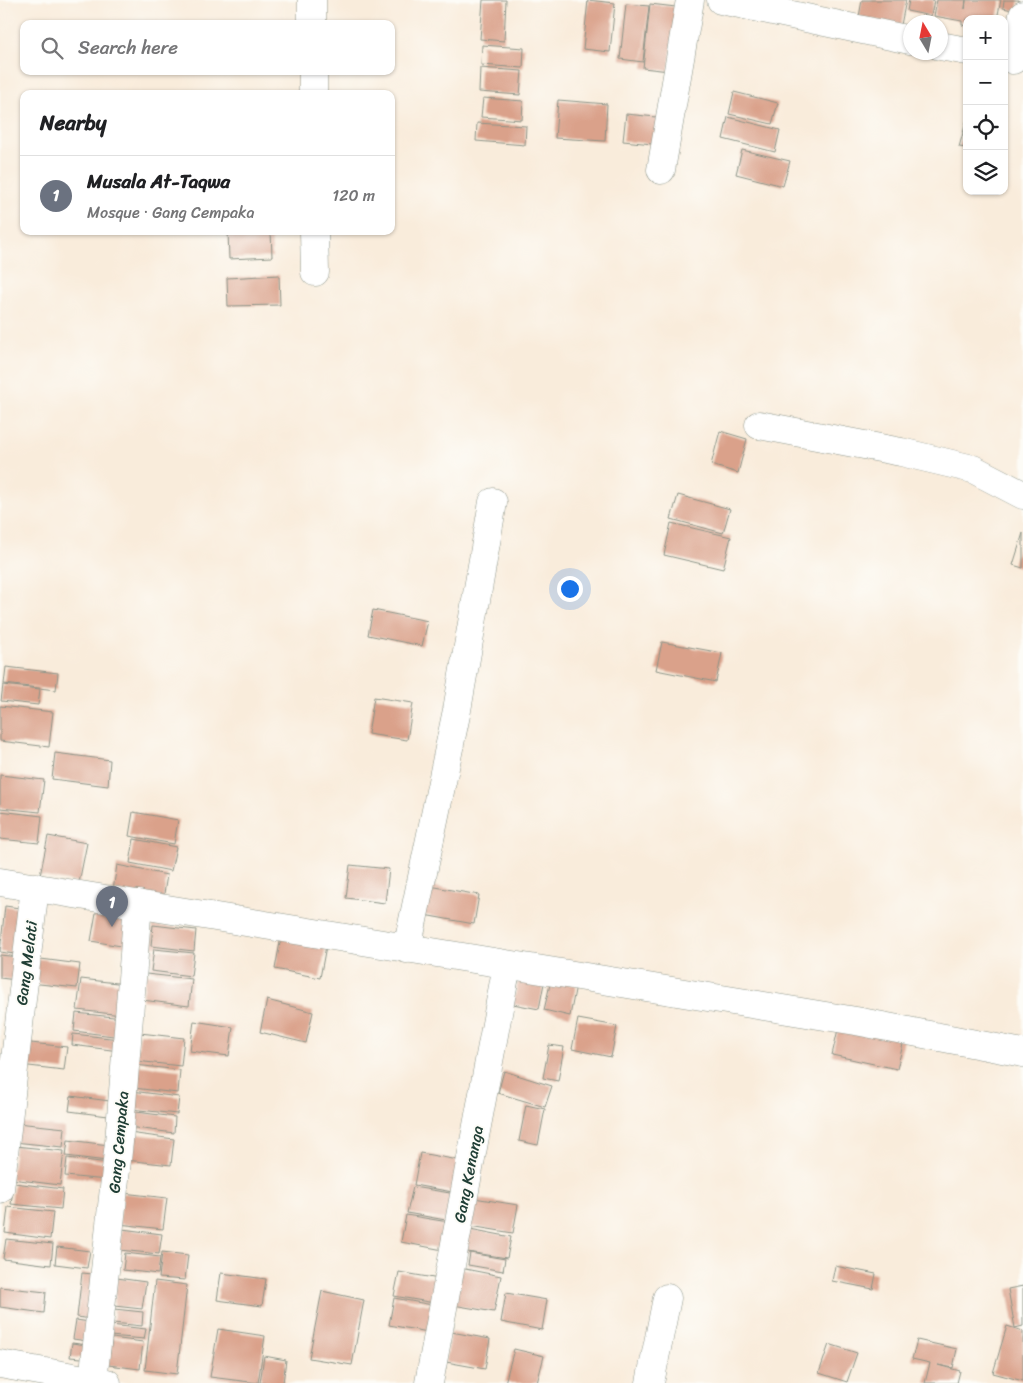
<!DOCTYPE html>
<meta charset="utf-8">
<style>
:root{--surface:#fff;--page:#f6f6f6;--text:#202124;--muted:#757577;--line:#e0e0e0;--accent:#2563eb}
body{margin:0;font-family:Sriracha,sans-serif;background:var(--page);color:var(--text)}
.controls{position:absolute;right:15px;top:15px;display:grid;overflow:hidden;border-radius:10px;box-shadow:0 1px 4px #0004}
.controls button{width:45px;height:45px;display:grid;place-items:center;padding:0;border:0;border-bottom:1px solid var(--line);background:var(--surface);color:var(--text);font:25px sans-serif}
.compass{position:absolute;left:903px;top:15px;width:45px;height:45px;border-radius:50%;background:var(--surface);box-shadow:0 1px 4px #0004;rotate:350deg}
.you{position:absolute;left:569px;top:588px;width:18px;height:18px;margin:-12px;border:4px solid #fff;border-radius:50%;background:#1a73e8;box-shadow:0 0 0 8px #1a73e833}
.badge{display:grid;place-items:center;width:32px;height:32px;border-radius:50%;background:var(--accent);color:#fff;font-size:16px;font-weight:700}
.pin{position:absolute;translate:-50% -41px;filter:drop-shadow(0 1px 2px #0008)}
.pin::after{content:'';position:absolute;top:26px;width:18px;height:15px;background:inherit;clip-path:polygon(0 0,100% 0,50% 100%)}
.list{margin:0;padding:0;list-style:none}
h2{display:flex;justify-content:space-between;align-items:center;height:65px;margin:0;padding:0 20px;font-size:21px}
h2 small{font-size:16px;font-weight:400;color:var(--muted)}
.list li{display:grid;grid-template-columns:32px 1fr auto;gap:15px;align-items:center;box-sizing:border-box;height:80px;padding:0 20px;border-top:1px solid var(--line)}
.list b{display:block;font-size:19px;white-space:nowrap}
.list p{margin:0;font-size:16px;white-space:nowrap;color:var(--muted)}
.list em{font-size:16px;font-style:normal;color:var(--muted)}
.icon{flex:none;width:28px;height:28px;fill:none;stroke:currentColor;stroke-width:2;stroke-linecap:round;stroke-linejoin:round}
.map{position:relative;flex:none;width:1023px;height:1383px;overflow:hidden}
.search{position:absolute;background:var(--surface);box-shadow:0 1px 4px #0004;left:20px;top:20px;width:375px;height:55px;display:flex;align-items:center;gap:12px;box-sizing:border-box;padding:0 18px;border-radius:10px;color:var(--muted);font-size:19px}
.panel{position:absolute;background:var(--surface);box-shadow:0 1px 4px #0004;left:20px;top:90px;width:375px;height:145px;border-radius:10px}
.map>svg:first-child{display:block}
.building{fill:#daa18a}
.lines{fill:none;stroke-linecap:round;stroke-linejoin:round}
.minor-casing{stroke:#8c9488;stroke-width:29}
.minor{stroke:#fff;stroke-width:28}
.labels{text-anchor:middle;stroke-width:4;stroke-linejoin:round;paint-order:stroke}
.street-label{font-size:16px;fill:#1f3d34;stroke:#fdfcf7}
</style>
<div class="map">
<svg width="1023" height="1383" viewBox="0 0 1023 1383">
<rect width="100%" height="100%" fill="#fdfcf7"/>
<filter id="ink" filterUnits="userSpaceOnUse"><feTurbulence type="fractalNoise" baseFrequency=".02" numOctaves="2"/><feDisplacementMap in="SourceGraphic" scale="10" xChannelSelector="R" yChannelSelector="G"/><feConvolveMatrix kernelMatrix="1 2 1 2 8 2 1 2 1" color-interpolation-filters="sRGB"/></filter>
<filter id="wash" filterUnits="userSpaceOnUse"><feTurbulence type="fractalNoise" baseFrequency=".0096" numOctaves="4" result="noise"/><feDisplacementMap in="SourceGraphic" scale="20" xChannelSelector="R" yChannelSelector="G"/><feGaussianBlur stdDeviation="1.12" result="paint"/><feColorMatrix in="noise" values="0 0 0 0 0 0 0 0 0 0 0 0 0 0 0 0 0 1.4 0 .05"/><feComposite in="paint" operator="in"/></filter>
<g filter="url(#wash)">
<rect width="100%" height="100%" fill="#f9ecdb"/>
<g id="blocks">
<!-- building -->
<g class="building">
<polygon points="483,0 506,0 504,41 480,39"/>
<polygon points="588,0 615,3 610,52 583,49"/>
<polygon points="862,0 906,0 901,25 859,17"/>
<polygon points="909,0 934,0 931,16 907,11"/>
<polygon points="937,0 966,0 965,9 966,0 1001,0 997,19 967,19 967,26 962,25 962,21 934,16"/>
<polygon points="1004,0 1019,0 1017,11 1003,8"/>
<polygon points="626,4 649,6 643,62 620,59"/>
<polygon points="650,4 676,7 669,71 643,68"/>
<polygon points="482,45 524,48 523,68 481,65"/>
<polygon points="480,68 522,71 520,95 479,92"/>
<polygon points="734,92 778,103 772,124 729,114"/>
<polygon points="483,98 523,101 522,120 481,117"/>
<polygon points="558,100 607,104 605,141 555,138"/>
<polygon points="626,114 666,118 662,145 623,141"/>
<polygon points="728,117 780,130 775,152 723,139"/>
<polygon points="967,119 967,148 959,147"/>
<polygon points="477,123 526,126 525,145 476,141"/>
<polygon points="742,150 790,161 783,186 736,174"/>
<polygon points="228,231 271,231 272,257 229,259"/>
<polygon points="279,275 280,305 228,306 227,278"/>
<polygon points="720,431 747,439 738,473 711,465"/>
<polygon points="678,495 730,509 723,533 671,519"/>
<polygon points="671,523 731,537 723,569 664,555"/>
<polygon points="1023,533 1023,568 1013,565"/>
<polygon points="373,610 428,621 422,646 368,635"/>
<polygon points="662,642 722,653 716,682 656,670"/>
<polygon points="6,667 58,673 56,690 4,684"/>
<polygon points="3,685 40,689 38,705 1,701"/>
<polygon points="374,697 413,703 407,740 368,734"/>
<polygon points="0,706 53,712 49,747 0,741"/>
<polygon points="55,753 110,760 108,786 52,779"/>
<polygon points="0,775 44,780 40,812 0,808"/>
<polygon points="0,811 42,816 39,843 0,839"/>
<polygon points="133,812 178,820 174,844 129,836"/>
<polygon points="48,836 87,843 79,883 40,876"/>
<polygon points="134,839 176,847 171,871 130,863"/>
<polygon points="117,865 167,875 163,900 113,890"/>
<polygon points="350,865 389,869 385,903 346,898"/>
<polygon points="430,886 479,895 474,924 424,915"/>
<polygon points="5,906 27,909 22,955 0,952"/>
<polygon points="97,907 133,913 127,947 91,941"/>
<polygon points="153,925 196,930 194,951 151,946"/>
<polygon points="281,937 326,946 320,978 275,969"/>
<polygon points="154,949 194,953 191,976 151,971"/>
<polygon points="0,955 19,957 16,980 0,978"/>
<polygon points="33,958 80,964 77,988 30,983"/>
<polygon points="520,973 545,978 539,1009 513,1004"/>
<polygon points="146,974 192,979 189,1006 142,1000"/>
<polygon points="81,979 126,984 122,1015 77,1010"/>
<polygon points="551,980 576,985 570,1016 544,1010"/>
<polygon points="267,1000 313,1012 306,1043 260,1032"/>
<polygon points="76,1013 123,1018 121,1037 74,1031"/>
<polygon points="578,1019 617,1026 611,1057 572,1049"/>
<polygon points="194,1021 233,1027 229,1056 190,1051"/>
<polygon points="839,1025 904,1040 897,1069 832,1055"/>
<polygon points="140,1033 184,1038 181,1066 136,1061"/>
<polygon points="73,1034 120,1039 119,1051 72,1045"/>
<polygon points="22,1042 67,1047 64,1070 20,1065"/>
<polygon points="549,1045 564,1047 558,1081 543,1078"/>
<polygon points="135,1065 180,1070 178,1093 133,1088"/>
<polygon points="504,1071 552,1086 545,1107 498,1093"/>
<polygon points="132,1091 179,1097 177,1114 130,1109"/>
<polygon points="71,1096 110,1101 108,1116 69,1111"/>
<polygon points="526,1105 545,1109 538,1145 519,1141"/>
<polygon points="129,1111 175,1117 174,1133 128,1127"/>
<polygon points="17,1123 65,1128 63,1147 14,1142"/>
<polygon points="129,1133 174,1139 171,1165 126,1160"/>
<polygon points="68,1140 109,1145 107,1161 66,1156"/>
<polygon points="15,1146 64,1151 60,1185 11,1179"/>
<polygon points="420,1153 464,1161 458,1193 414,1185"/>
<polygon points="67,1158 109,1163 107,1180 65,1176"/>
<polygon points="14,1183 63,1189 61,1209 11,1204"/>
<polygon points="413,1187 456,1194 451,1221 407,1213"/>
<polygon points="123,1193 167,1198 163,1229 119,1224"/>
<polygon points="474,1198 518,1205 513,1233 470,1226"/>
<polygon points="8,1207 53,1212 50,1239 5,1233"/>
<polygon points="406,1215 448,1222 443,1250 401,1242"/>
<polygon points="465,1228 511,1237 507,1258 461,1251"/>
<polygon points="122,1229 162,1234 159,1254 119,1250"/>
<polygon points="6,1239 53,1244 51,1265 3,1259"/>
<polygon points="57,1247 90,1251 87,1268 55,1264"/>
<polygon points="162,1252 188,1255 185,1280 159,1278"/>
<polygon points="125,1253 160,1257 158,1274 123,1270"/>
<polygon points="470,1253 505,1259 503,1271 468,1265"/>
<polygon points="835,1266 876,1274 873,1289 832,1281"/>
<polygon points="460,1268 501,1276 494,1312 453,1305"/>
<polygon points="399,1272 445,1280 440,1304 394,1296"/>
<polygon points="82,1273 104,1275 99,1320 77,1317"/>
<polygon points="221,1273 266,1279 262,1306 217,1300"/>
<polygon points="117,1278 146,1282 142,1309 114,1306"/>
<polygon points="155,1281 187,1285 177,1374 145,1370"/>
<polygon points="1023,1286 1023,1326 1015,1328 1008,1289"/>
<polygon points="0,1287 46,1292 44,1313 0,1307"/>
<polygon points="322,1291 364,1300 352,1365 309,1358"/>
<polygon points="506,1293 547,1300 542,1330 501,1322"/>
<polygon points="394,1298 438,1306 434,1333 389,1325"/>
<polygon points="114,1309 143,1312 142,1326 113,1323"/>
<polygon points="76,1320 97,1323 95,1342 73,1339"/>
<polygon points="111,1325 146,1329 144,1339 110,1336"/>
<polygon points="1007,1326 1023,1331 1023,1381 993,1373"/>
<polygon points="218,1329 265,1336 258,1383 210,1377"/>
<polygon points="451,1332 490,1339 485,1369 446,1362"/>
<polygon points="112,1338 143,1342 140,1369 108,1365"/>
<polygon points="917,1340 957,1349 953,1368 938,1365 960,1371 957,1383 925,1383 930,1363 912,1359"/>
<polygon points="72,1343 94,1346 93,1359 70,1357"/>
<polygon points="829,1344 857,1353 847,1382 819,1373"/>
<polygon points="514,1349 544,1356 537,1383 505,1383"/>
<polygon points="264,1356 286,1360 283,1383 260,1383"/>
</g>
</g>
</g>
<g filter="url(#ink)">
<use href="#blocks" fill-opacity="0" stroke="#8c9488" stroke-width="1"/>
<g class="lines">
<!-- minor casing -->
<g class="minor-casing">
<g id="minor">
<polyline points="312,0 312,24"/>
<polyline points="721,0 910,40"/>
<polyline points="940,46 967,51"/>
<polyline points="1013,60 1023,15"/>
<polyline points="313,71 313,94"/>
<polyline points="661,170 690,0"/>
<polyline points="314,231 315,272"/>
<polyline points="759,425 901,452 973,469 1023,495"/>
<polyline points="0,882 856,1021 1023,1053"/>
<polyline points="407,949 457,710 493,502"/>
<polyline points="0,1189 35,887"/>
<polyline points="0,1364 107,1383"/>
<polyline points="93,1381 119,1142 138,904"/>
<polyline points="429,1383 507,965"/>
<polyline points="650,1383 667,1298"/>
</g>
</g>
<!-- minor -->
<use href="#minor" class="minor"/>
</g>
</g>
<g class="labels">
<!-- street labels -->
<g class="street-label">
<text transform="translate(26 963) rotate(-83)" y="6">Gang Melati</text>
<text transform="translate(118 1142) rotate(-85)" y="6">Gang Cempaka</text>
<text transform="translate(468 1174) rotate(-79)" y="6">Gang Kenanga</text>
</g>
</g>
</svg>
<div class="controls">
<button>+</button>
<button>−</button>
<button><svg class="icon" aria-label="locate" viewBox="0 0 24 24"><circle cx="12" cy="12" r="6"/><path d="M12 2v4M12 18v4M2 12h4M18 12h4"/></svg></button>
<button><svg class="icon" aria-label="layers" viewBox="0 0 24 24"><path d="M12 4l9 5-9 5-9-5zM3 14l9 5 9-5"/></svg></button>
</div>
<svg class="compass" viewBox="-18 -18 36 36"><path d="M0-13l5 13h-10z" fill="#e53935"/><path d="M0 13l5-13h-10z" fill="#757577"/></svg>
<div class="you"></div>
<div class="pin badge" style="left:112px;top:927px;background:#6b7280">1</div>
<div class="search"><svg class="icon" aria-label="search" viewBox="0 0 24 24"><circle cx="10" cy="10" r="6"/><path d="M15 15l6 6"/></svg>Search here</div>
<section class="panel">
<h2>Nearby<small></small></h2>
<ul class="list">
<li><span class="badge" style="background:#6b7280">1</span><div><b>Musala At-Taqwa</b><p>Mosque · Gang Cempaka</p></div><em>120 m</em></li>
</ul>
</section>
</div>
